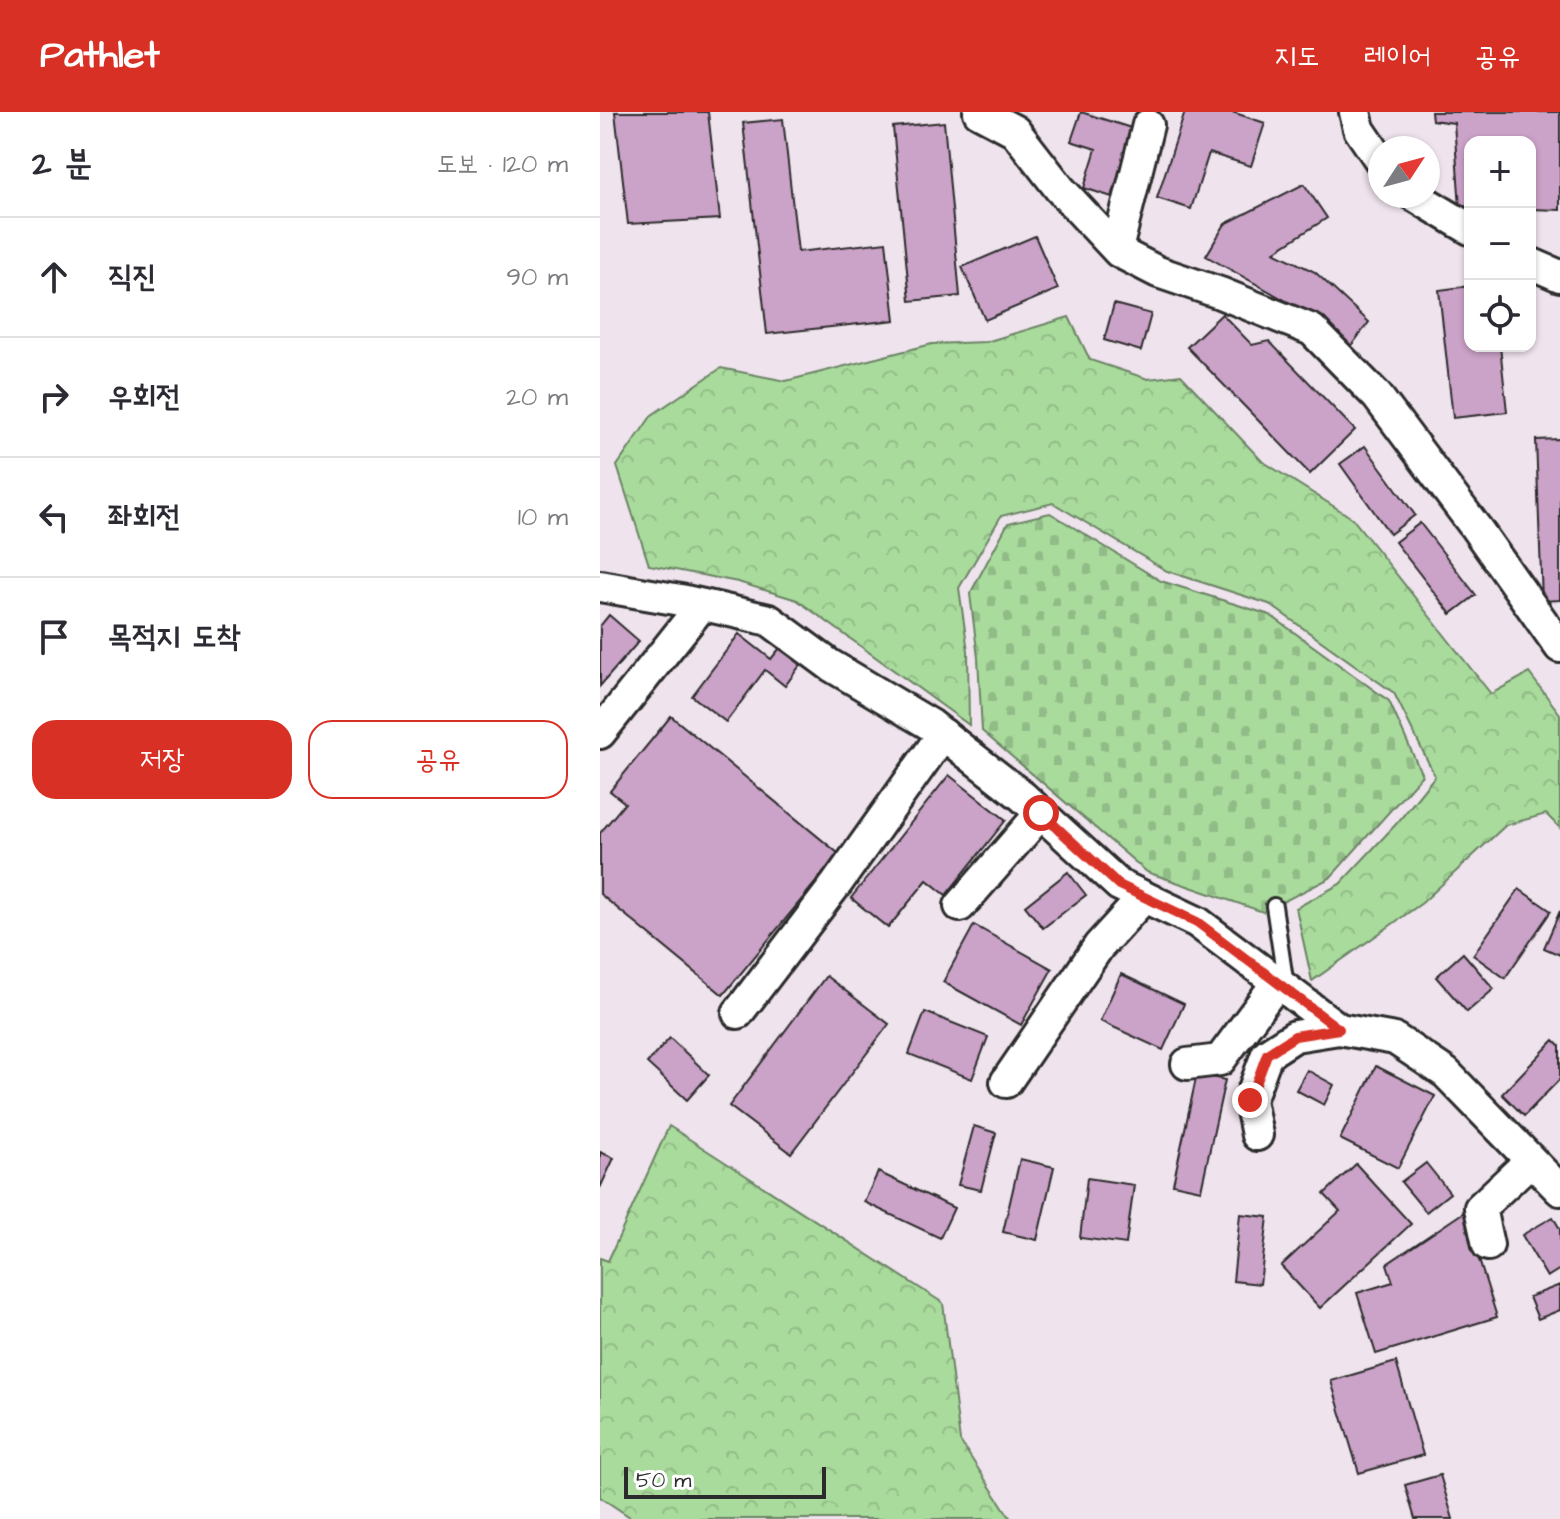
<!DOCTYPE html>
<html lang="ko">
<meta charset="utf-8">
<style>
:root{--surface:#fff;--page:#f7f7f7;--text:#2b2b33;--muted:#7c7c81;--line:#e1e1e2;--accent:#d93025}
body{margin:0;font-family:"Architects Daughter","Poor Story",sans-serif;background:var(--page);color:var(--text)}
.controls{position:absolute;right:24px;top:24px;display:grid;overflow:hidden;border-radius:16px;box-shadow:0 2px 6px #0004}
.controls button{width:72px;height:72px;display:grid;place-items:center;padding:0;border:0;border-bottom:2px solid var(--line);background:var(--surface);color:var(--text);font:40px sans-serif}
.compass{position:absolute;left:768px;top:24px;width:72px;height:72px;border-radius:50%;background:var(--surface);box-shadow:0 2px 6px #0004;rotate:54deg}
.scale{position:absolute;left:24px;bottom:20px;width:202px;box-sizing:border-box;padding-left:8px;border:4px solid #2b2b2b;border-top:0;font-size:22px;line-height:28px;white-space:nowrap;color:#2b2b2b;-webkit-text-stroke:6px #fff;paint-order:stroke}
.stop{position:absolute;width:24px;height:24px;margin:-18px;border:6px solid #d93025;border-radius:50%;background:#fff}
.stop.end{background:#d93025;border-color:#fff;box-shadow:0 2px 8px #0008}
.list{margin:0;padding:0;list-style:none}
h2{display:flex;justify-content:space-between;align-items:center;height:104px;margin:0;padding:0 32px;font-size:34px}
h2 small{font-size:26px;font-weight:400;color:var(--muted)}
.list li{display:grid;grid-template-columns:52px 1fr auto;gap:24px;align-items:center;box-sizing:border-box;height:120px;padding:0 32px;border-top:2px solid var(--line)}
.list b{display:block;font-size:30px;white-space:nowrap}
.list em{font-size:26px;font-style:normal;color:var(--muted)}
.actions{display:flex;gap:16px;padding:24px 32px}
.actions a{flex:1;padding:18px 0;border:2px solid var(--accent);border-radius:24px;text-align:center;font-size:28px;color:var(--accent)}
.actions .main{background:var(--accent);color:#fff}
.icon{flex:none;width:44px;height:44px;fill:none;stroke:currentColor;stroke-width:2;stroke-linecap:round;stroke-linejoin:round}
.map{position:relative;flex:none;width:960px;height:1407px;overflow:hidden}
header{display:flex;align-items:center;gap:48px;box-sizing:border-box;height:112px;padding:0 40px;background:var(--accent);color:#fff}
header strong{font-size:38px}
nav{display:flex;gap:44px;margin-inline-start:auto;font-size:28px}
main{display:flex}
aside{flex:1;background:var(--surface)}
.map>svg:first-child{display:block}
.forest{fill:url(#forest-crowns);stroke:#6a8364;stroke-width:2}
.cemetery{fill:url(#cemetery-stones);stroke:#6a8364;stroke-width:2}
.building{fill:#cba2c8;stroke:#2b2b2b;stroke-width:2}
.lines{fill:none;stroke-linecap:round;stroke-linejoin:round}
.service-casing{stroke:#2b2b2b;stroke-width:20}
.minor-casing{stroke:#2b2b2b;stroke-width:36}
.service{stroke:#fff;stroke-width:14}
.minor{stroke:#fff;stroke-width:30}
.route{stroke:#d93025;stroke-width:10}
</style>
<header>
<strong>Pathlet</strong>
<nav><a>지도</a><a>레이어</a><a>공유</a></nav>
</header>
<main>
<aside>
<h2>2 분<small>도보 · 120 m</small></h2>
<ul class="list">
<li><svg class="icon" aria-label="ahead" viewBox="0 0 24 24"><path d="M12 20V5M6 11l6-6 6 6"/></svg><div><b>직진</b></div><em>90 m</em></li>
<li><svg class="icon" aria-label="right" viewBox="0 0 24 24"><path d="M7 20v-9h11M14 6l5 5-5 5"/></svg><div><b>우회전</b></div><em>20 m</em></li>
<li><svg class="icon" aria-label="left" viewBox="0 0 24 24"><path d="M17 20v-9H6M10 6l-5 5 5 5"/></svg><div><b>좌회전</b></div><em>10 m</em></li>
<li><svg class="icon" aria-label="arrive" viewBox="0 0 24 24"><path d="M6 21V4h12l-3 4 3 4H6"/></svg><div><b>목적지 도착</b></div></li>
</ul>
<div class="actions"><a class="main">저장</a><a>공유</a></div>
</aside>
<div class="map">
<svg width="960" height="1407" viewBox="0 0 960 1407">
<defs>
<pattern id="forest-crowns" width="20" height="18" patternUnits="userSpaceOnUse" patternTransform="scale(2)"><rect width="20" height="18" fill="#a9db9c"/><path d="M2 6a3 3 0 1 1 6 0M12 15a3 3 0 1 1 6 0" fill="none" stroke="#92bc87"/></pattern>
<pattern id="cemetery-stones" width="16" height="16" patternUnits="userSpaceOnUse" patternTransform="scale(2)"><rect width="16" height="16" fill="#a9db9c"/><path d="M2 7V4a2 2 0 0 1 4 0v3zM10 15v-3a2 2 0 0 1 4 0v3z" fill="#92bc87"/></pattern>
</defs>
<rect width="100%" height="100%" fill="#efe3ee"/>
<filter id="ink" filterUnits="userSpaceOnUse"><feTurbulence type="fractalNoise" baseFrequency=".0125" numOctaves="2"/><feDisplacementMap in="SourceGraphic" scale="16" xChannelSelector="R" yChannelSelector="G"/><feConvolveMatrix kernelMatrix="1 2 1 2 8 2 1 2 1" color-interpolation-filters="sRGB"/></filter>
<g filter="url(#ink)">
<!-- forest -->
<g class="forest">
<polygon points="469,205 490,248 548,267 581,263 662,349 752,406 891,582 929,561 960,602 960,716 946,702 906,713 822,791 712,869 696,796 740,772 798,710 835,664 794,581 669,492 567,459 453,391 401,404 359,476 368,539 369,613 197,488 138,470 49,453 17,354 52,303 121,256 186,269 332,232 386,230"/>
<polygon points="69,1014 343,1191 360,1329 411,1407 33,1407 0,1385 0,1146 8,1149"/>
</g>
<!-- cemetery -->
<polygon class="cemetery" points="450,401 561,469 670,503 789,589 822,663 730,766 663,800 547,760 382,619 378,546 370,482 408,411"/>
<!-- building -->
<g class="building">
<polygon points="15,0 108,0 120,107 28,112"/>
<polygon points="481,0 534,17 512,85 484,76 496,37 471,29"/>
<polygon points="585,0 632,0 665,11 651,54 609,41 591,97 557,86"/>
<polygon points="831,0 960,0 960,98 930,97 930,30 870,30 870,96 860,96 854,11 832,8"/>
<polygon points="183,7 198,140 286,130 295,208 167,222 143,11"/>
<polygon points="344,10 360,184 310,189 293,15"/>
<polygon points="704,72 727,106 674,140 715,160 769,210 748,238 690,191 606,144 625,112"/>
<polygon points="435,124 458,177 385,208 362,155"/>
<polygon points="870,174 870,234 900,234 907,300 853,306 839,178"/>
<polygon points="514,192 551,202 541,239 504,228"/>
<polygon points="622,202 652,233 669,229 755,318 710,362 587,235"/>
<polygon points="960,327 960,488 942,489 936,328"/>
<polygon points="765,334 815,403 790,422 740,352"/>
<polygon points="820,411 876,483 851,502 795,430"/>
<polygon points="9,503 39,529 0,574 0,514"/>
<polygon points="139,522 171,547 180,536 201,552 185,574 165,558 126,610 92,584"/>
<polygon points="71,604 239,742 123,883 0,782 0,721 25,691 10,679"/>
<polygon points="349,663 406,708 346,783 327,768 288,816 251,786"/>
<polygon points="468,760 486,783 443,816 425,794"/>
<polygon points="919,777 951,799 905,866 873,843"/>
<polygon points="960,799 960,843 944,836"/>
<polygon points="374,813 452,857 421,913 343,870"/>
<polygon points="863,841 894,877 867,900 836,865"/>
<polygon points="521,862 584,892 563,938 500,909"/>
<polygon points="226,864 289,912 191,1041 129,994"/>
<polygon points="325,900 388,925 372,967 309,942"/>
<polygon points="70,926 109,963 87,988 47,951"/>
<polygon points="954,928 960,934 960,967 924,1004 902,982"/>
<polygon points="776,954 835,984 798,1056 740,1027"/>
<polygon points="707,958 734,973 724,993 696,978"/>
<polygon points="597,962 625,968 601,1078 573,1072"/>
<polygon points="374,1014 396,1021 381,1078 358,1073"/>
<polygon points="0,1040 14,1046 0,1076"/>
<polygon points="420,1047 454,1055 437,1128 403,1120"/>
<polygon points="826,1051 850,1081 826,1100 801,1070"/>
<polygon points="756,1052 811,1112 720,1196 681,1154 740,1099 724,1082"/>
<polygon points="278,1060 354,1096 340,1126 264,1090"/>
<polygon points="487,1066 534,1073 526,1132 480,1126"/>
<polygon points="864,1100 897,1205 776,1242 757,1181 793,1170 787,1152"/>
<polygon points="640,1102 668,1105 660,1172 633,1169"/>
<polygon points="953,1105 960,1117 960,1157 947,1165 922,1123"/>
<polygon points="960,1173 960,1198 938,1207 929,1185"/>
<polygon points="796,1250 823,1343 759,1361 731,1269"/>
<polygon points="840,1363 853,1407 815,1407 805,1373"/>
</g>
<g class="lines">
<!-- service casing -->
<g class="service-casing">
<polyline id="service" points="674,794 686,874"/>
</g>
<!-- minor casing -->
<g class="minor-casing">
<g id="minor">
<polyline points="379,0 415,19 460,77 519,140 558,160 620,181 712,218 777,284 876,416 960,535"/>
<polyline points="755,0 759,17 780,48"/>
<polyline points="815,84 870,117"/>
<polyline points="517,137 548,13"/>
<polyline points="930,151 960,164"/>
<polyline points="0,474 86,489 169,508 230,553 331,613 422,684 519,773 597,810 739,917 795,927 846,961 960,1078"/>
<polyline points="0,621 102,493"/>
<polyline points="360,794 441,701"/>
<polyline points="138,901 237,771 343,622"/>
<polyline points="587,952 620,948 677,871"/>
<polyline points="406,970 499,834 544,785"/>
<polyline points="657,1023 650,988 667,942 695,924 739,917"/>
<polyline points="888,1133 880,1096 930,1049"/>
</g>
</g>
<!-- service -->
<use href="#service" class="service"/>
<!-- minor -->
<use href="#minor" class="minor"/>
</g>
</g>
<g class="lines" filter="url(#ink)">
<!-- route -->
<polyline class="route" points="441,701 519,773 597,810 739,917 695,924 667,942 650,988"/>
</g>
</svg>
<div class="controls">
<button>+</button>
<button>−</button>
<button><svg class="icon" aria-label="locate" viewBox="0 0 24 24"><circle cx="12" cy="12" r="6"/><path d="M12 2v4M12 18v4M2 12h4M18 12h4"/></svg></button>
</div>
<svg class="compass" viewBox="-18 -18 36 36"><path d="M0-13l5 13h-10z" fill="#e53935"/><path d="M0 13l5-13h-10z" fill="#7c7c81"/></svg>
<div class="scale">50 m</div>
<div class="stop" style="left:441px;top:701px"></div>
<div class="stop end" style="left:650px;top:988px"></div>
</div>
</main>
